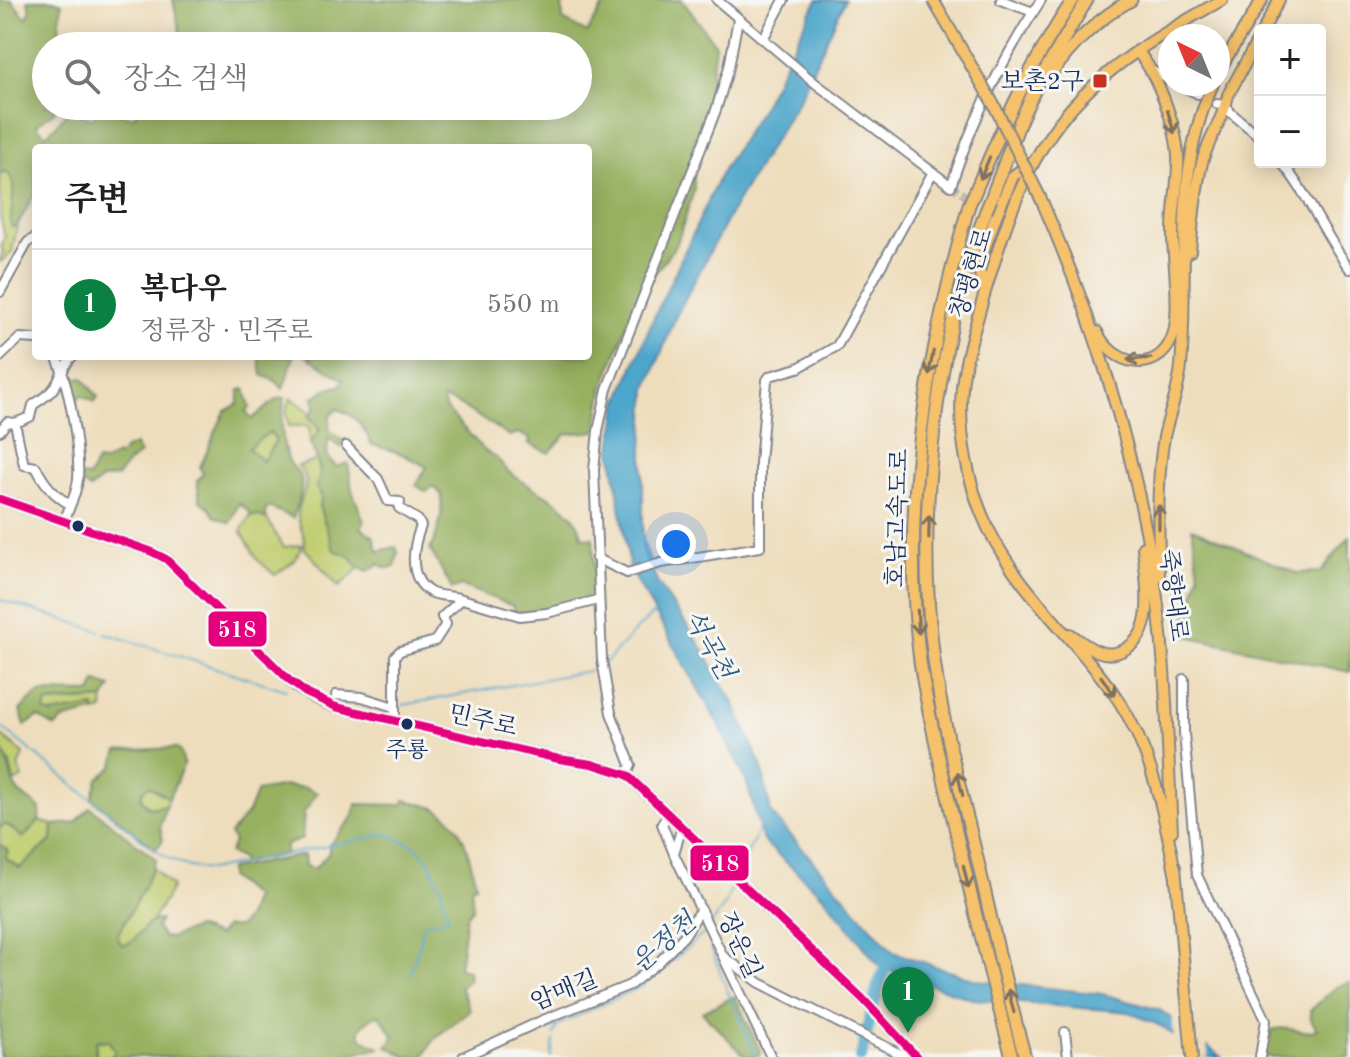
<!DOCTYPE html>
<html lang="ko">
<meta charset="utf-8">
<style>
:root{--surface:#fff;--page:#f6f6f6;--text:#202124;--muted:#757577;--line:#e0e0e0;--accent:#0b8043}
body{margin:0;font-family:"Old Standard TT","Noto Serif KR",serif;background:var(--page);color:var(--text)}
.controls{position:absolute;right:24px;top:24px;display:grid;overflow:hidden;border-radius:8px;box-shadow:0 4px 20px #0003}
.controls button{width:72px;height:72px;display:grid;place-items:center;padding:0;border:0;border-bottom:2px solid var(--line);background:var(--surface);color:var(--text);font:40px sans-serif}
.compass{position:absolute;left:1158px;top:24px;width:72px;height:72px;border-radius:50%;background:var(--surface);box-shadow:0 4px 20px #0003;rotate:317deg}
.you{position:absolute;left:676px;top:544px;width:28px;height:28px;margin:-20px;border:6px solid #fff;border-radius:50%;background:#1a73e8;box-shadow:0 0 0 12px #1a73e833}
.badge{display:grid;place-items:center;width:52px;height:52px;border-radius:50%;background:var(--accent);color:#fff;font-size:26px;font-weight:700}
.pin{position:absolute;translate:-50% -66px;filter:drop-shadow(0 2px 4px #0008)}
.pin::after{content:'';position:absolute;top:42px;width:28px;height:24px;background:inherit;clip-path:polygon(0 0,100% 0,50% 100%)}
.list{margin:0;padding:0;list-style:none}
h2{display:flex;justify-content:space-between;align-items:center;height:104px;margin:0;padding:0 32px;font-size:34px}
h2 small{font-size:26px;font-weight:400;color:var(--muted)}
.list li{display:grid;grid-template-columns:52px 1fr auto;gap:24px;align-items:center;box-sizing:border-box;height:112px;padding:0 32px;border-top:2px solid var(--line)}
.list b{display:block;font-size:30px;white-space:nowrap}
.list p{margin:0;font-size:26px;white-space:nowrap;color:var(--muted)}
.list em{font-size:26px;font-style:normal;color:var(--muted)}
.icon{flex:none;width:44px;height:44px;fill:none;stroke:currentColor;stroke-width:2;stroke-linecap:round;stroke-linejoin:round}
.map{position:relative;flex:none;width:1350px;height:1057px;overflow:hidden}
.search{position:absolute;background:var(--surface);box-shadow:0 4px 20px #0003;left:32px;top:32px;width:560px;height:88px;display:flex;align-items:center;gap:20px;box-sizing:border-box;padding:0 28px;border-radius:44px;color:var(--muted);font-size:30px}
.panel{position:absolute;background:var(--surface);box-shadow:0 4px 20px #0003;left:32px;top:144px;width:560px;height:216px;border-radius:8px}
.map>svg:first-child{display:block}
.green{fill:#bfcc6d;stroke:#6d7e66;stroke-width:2}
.forest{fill:#97b060;stroke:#59705f;stroke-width:2;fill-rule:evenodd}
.water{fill:#4ea6cb;stroke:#346a94;stroke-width:2}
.pier{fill:#eeddbc}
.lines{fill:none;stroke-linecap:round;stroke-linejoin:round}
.stream{stroke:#4ea6cb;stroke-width:2}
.river{stroke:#4ea6cb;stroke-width:12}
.minor-tunnel{stroke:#c4baa9;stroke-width:8;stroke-dasharray:8 4;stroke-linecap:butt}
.minor-casing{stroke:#84868d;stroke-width:12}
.major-casing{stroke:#84868d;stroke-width:14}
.highway-casing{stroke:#84868d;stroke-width:15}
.minor{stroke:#fff;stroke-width:8}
.major{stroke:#f5c16b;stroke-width:10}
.highway{stroke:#f5c16b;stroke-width:11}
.major-bridge-casing{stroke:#84868d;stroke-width:14;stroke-linecap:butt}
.highway-bridge-casing{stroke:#84868d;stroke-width:15;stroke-linecap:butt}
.major-bridge{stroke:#f5c16b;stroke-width:10}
.highway-bridge{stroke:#f5c16b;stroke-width:11}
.bus-1-casing{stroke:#f6f6f2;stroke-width:14}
.bus-1{stroke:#e5007d;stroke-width:8}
.oneway{stroke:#7d7164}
.poi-dot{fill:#c8321e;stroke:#f6f6f2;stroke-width:3}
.bus-dot{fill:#1b2f5e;stroke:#f6f6f2;stroke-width:3}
.labels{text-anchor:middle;stroke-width:6;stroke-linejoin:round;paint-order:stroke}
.bus-label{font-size:22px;fill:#1b2f5e;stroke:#f6f6f2}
.poi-label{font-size:24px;fill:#1b2f5e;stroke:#f6f6f2;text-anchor:end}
.street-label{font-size:24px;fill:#1b2f5e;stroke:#f6f6f2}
.water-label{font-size:26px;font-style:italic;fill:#2d5984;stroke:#f6f6f2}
.line-badge{stroke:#f6f6f2;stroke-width:3}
.badge-label{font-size:22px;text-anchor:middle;font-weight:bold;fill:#fff}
</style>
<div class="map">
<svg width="1350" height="1057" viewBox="0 0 1350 1057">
<rect width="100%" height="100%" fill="#f6f6f2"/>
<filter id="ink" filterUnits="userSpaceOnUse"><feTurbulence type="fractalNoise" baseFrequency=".0125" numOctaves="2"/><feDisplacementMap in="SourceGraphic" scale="16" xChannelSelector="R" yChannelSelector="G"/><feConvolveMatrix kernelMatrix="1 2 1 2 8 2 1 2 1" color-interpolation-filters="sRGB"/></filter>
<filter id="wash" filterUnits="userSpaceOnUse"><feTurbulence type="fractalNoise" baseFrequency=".006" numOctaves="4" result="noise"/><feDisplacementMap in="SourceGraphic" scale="32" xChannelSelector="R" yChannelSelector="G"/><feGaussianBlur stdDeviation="1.8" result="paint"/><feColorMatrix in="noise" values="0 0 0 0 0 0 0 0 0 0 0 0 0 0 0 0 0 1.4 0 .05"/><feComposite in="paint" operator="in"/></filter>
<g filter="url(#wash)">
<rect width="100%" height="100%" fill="#eeddbc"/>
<!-- green -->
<g class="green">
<path d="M 6,171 C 21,183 9,209 11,227 L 17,226 L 12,253 L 0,262 L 3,250 L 1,247 L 5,236 L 0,217 L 0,174 Z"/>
<polygon points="291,398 308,410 309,417 320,430 310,443 309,426 289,426 286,412"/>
<polygon points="270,432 276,440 263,461 248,448"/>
<path d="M 317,460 L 321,477 L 316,485 L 322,498 L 319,506 L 334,549 L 350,556 L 359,568 L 339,587 L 305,549 C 306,536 299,528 298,516 C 297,497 316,485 298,466 Z"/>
<polygon points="256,515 267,519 283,547 303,545 294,561 275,575 258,560 241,531 249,518"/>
<polygon points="104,699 103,710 95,712 94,707 50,715 45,711 46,703"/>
<polygon points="1,735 24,754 18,766 23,777 14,782 10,763 3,752 0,754"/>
<path d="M 149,786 L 169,798 L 166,805 C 154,808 148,809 141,798 L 143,790 Z"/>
<polygon points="39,821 53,825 52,840 19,869 5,857 8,851 0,844 0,828 6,824 23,838"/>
<path d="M 152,867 L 172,887 C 161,905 144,942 122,945 L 116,937 Z"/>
<polygon points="108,1040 116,1052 111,1057 96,1057 96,1041"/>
</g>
<!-- forest -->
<g class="forest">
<path d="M 0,0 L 11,0 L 26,18 L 30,12 L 28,0 L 53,0 L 62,3 L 59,29 L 69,46 L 46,46 L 46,106 L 56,106 L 54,112 L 36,125 L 45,135 C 57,128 62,116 73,107 L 80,115 L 91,118 L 100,112 L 100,106 L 130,117 L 136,115 L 136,106 L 578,106 L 578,46 L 172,46 L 180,31 L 173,0 L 562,0 L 563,20 L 587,33 L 607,0 L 682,0 L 715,44 L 709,99 L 693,147 L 694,190 L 677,243 L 637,298 L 604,386 L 596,431 L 566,434 L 549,453 L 529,444 L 530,439 L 519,433 L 509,436 C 495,428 455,399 443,399 L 445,408 L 486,452 C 498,456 501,465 509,472 C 528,488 556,497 572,515 C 578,521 580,530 583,538 L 593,537 L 596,599 L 537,613 L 513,613 L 513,606 L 462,586 L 452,589 L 430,549 C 440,529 443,515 441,494 L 433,486 L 426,492 L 416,485 L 427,467 L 402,454 L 371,444 C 365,427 355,414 337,409 L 330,416 L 329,430 L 347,444 L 341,447 L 328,439 L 327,456 L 336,467 L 348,463 L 352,490 L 364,522 L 361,528 L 373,536 L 378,551 L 396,547 L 398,552 L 395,567 L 385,568 L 379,564 L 368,571 L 359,568 L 350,556 L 334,550 L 319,506 L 322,498 L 316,485 C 325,471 316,458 310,443 L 320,430 L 309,416 L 315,408 L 314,397 L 327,389 L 340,386 L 344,380 L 306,356 L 588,356 L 588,148 L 36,148 L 36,192 L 17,226 L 11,227 C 9,209 20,182 6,171 L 0,174 Z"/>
<polygon points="259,356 294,356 283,389 276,381 262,375"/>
<polygon points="66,378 83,378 98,397 95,402 81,395 78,399 71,397"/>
<path d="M 245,389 L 250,408 L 246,411 L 252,419 L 277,399 L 285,398 C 280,416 281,447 290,463 C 294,470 300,471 301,479 C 303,492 297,506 293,518 L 269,507 L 265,512 L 267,519 L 256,515 L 249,518 L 251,513 L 239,503 L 230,523 L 214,516 L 209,507 L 200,501 L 197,481 L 203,474 L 200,467 L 225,411 L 238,404 L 240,390 ZM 270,432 L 276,440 L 263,461 L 248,448 Z"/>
<polygon points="135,445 140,454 129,462 117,477 102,479 90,489 80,482 80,476 89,477 97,461 105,462 116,455 119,457 125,449"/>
<polygon points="1192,528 1296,573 1321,572 1350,536 1350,672 1182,635 1199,574"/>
<polygon points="96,682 111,687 104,699 47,703 45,711 50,714 95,707 95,712 65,719 55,727 38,717 25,726 20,710 36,695 44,692 91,693"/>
<polygon points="175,748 180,751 184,764 169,798 149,786 143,790 141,798 146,806 154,808 166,805 160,827 163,840 156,849 92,799 98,779 113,767 118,751"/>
<path d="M 3,751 C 11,764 9,780 18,791 C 24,797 34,803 40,809 L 39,821 L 23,838 L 6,824 L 0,828 L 0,754 Z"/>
<polygon points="285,786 306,788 317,793 304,812 302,839 286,845 286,854 242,863 240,858 229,853 234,842 230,834 248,813 257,791"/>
<path d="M 404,800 C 415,803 431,805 441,811 C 465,827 470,858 476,885 L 471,887 L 473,908 L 466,916 L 459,968 L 468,970 L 469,979 L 460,987 L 470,1010 L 435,1038 L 423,1057 L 407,1057 L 387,1046 L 394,1036 L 379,1015 C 371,1016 354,1029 362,1038 C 366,1042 376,1045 380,1048 L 336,1057 L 111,1057 L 115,1052 L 108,1040 L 96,1041 L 95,1055 L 90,1057 L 0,1057 L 0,844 L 8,851 L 5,858 L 20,868 L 52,840 L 53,825 L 75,823 L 90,807 L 156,859 L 145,885 L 117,936 L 122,945 C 139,943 144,918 160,920 L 156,928 L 163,937 L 170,938 L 196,928 L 218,936 L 225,927 L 239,927 L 247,917 L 254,897 L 229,877 L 229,869 L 304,855 L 305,866 L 314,869 L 329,853 L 329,845 L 353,817 L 357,804 L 402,805 Z"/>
<path d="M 1350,982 L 1350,1057 L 1263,1057 L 1272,1030 C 1287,1024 1302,1036 1317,1029 L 1311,1020 L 1310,1011 L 1336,987 Z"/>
<polygon points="735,996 761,1053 757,1057 746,1057 702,1012"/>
</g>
<!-- water -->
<polygon class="water" points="817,0 845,0 799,99 733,208 676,316 647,389 643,449 643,541 657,582 699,643 734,703 762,768 771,813 893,952 976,980 1102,994 1160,1010 1221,1057 1202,1057 1163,1027 1129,1012 972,999 880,967 825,898 763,841 746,780 716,720 630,569 611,449 618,403 651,324 722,171 764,104"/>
<!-- pier -->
<polygon class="pier" points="1172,1013 1207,1041 1208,1057 1195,1057 1174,1040"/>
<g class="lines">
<!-- stream -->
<g class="stream">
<polyline points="0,600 100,631"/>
<polyline points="105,633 286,690"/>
<path d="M 606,662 C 617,652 644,618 655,614"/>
<polyline points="403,705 599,669"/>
<polyline points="0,726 155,850 170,859 189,867 209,870 387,834 415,846 427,859 440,885 448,918 422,925 421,940 410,974"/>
<polyline points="737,875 760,827"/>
<polyline points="711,925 726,903 734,881"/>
<path d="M 711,947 C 716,959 732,1007 738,1012 L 756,1057"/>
<polyline points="554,1035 558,1025"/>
<polyline points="489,1057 644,985 708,930"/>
<polyline points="551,1057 554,1040"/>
</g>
<!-- river -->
<polyline class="river" points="861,1057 878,986 889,958"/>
</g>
</g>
<g filter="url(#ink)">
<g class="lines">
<!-- minor-tunnel -->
<polyline class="minor-tunnel" points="951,186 988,211"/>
<!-- minor casing -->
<g class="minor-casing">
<g id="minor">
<path d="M 717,0 L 815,83 L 951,186 C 972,121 1003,58 1041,0"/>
<polyline points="1001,0 1033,12"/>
<polyline points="763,39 784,0"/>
<polyline points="1151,70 1170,80"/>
<polyline points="1178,84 1198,94"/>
<polyline points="1217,104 1226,105 1230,112 1260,137"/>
<path d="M 1281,162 C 1309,195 1324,235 1350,269"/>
<polyline points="0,292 28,242 36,237"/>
<path d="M 56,356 C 69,384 80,449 78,479 C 77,493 69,508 64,521"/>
<polyline points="0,357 20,338 36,339"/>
<path d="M 15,423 L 24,465 L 36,467 C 43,482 55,497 70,504"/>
<path d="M 0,431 L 7,422 L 15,423 L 30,417 L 33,405 C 41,399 50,395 55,386 C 62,376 63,365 73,356"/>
<path d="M 346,446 L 378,479 L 388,501 L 400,502 L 399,508 L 418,520 L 421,526 C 413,546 407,578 430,592 C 439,597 452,595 462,599"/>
<polyline points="596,558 627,573 661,563 760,547 760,463 767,380 770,376 798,368 837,346 933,172"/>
<polyline points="1184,679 1184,733 1197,875 1266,1020 1260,1057"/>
<polyline points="336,695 362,697 394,707"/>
<polyline points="395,720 395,656 400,651 435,641 446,624 442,617 462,599 520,616 547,613 598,600"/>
<polyline points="627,775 631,765 611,713 602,660 594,470 598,431 607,389 716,110 729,67 738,19"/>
<polyline points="669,813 662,824 674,854 771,1057"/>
<polyline points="674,853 682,827"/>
<polyline points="724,957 760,983 904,1056 912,1051"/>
<polyline points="1065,1032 1068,1057"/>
<polyline points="463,1057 543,1020 630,985 659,962 684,936 701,909"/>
</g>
</g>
<!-- major casing -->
<g class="major-casing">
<g id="major">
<polyline points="1263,30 1279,0"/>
<polyline points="1218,72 1262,0"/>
<path d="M 1041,199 C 1092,315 1133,445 1153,570 C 1167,656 1167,744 1172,831"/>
<path d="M 1190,251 C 1193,221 1195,189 1203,159 C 1210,137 1224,117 1228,95 L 1260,36"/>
<polyline points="985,289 978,268 996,216 1013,176 1032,162"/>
<path d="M 1097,332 C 1112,365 1157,376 1172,338 C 1181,318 1174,263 1173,240 C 1172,215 1177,191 1178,166 C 1180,134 1159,77 1138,52"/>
<path d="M 0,499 L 150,551 L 166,559 L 290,681 C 304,694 319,700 336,707 L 559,759 L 592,764 L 627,775 L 863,999 L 917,1057"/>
<path d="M 1159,577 C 1159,530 1156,483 1164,437 C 1169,413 1179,390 1181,366 C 1189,271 1172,173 1213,84"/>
<path d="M 1070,634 C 1078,639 1087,647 1097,651 C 1107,655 1118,654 1127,648 C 1158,630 1145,576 1143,547"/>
<polyline points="1175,867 1192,1057"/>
<path d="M 1175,872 C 1164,813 1152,752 1119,701 C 1079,641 1020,594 988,528 C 968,486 958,434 962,387 C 965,357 975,328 983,299 C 1001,238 1020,174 1059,123 C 1101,68 1163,33 1222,0"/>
</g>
</g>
<!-- highway casing -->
<g class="highway-casing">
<g id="highway">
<path d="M 1049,77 C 1071,45 1097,19 1131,0"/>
<path d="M 975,192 C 1004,122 1031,63 1073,0"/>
<polyline points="991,199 1021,119 1039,81 1087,0"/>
<path d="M 969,205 C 927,352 900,508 920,661 C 927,711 940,760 951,810 C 970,892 990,975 1012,1057"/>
<path d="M 986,211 C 935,345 915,517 934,660 C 943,728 962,795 978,862 C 993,927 1007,993 1025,1057"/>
</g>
</g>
<!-- minor -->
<use href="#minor" class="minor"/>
<!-- major -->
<use href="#major" class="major"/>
<!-- highway -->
<use href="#highway" class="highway"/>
<!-- major-bridge casing -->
<g class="major-bridge-casing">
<polyline id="major-bridge" points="933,0 994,105 1041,199"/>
</g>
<!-- highway-bridge casing -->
<g class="highway-bridge-casing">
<g id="highway-bridge">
<polyline points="969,205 975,192"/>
<polyline points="986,211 991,199"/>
</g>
</g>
<!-- major-bridge -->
<use href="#major-bridge" class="major-bridge"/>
<!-- highway-bridge -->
<use href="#highway-bridge" class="highway-bridge"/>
<!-- bus-1 casing -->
<g class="bus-1-casing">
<polyline id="bus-1" points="0,499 150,551 166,559 290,681 306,693 336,707 559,759 592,764 627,775 863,999 917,1057"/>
</g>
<!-- bus-1 -->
<use href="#bus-1" class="bus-1"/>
</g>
<!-- one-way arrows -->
<defs><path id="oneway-shaft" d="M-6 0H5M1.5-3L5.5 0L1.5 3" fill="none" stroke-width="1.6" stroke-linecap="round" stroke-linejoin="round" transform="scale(2)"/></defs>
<g class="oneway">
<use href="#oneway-shaft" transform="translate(1171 122) rotate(73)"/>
<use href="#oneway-shaft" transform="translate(985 168) rotate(113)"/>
<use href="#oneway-shaft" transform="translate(1139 359) rotate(176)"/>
<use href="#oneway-shaft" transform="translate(931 363) rotate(101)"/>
<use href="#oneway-shaft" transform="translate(1159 517) rotate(-90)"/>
<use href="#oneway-shaft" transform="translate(929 527) rotate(-89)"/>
<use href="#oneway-shaft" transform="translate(918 622) rotate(87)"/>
<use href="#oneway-shaft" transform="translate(1108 686) rotate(54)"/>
<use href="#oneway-shaft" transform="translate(960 784) rotate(-103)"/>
<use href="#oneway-shaft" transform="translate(966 877) rotate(77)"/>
<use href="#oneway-shaft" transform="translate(1011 1001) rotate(-104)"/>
</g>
</g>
<!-- markers -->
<rect class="poi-dot" x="1092" y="73" width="16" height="16" rx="4"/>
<g class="bus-dot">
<circle cx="78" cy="526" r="7"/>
<circle cx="407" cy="724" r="7"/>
</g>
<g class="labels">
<!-- bus labels -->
<g class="bus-label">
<text x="407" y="757">주룡</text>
</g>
<!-- poi labels -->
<g class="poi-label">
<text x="1084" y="89">보촌2구</text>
</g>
<!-- street labels -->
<g class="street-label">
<text transform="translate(971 273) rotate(-73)" y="8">창평현로</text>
<text transform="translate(897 518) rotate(-88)" y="8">호남고속도로</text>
<text transform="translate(1174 595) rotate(83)" y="8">죽향대로</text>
<text transform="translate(483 720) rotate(13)" y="8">민주로</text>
<text transform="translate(740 945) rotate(65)" y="8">장운길</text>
<text transform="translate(564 990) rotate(-22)" y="8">암매길</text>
</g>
<!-- water labels -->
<g class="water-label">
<text transform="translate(710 644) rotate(61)" y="9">석곡천</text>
<text transform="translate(663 942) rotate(-41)" y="9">운정천</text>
</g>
</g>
<g class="line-badge">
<rect x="207" y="610" width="61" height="38" rx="8" fill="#e5007d"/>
<rect x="689" y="844" width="61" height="38" rx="8" fill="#e5007d"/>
</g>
<g class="badge-label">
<text x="237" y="637">518</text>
<text x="720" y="871">518</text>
</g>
</svg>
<div class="controls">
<button>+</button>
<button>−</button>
</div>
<svg class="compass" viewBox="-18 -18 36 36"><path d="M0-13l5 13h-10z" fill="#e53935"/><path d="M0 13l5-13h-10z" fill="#757577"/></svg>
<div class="you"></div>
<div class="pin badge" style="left:908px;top:1033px">1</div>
<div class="search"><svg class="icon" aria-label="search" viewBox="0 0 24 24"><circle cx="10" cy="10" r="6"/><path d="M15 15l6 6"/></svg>장소 검색</div>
<section class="panel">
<h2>주변<small></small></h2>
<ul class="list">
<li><span class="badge">1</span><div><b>복다우</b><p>정류장 · 민주로</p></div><em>550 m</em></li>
</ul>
</section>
</div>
